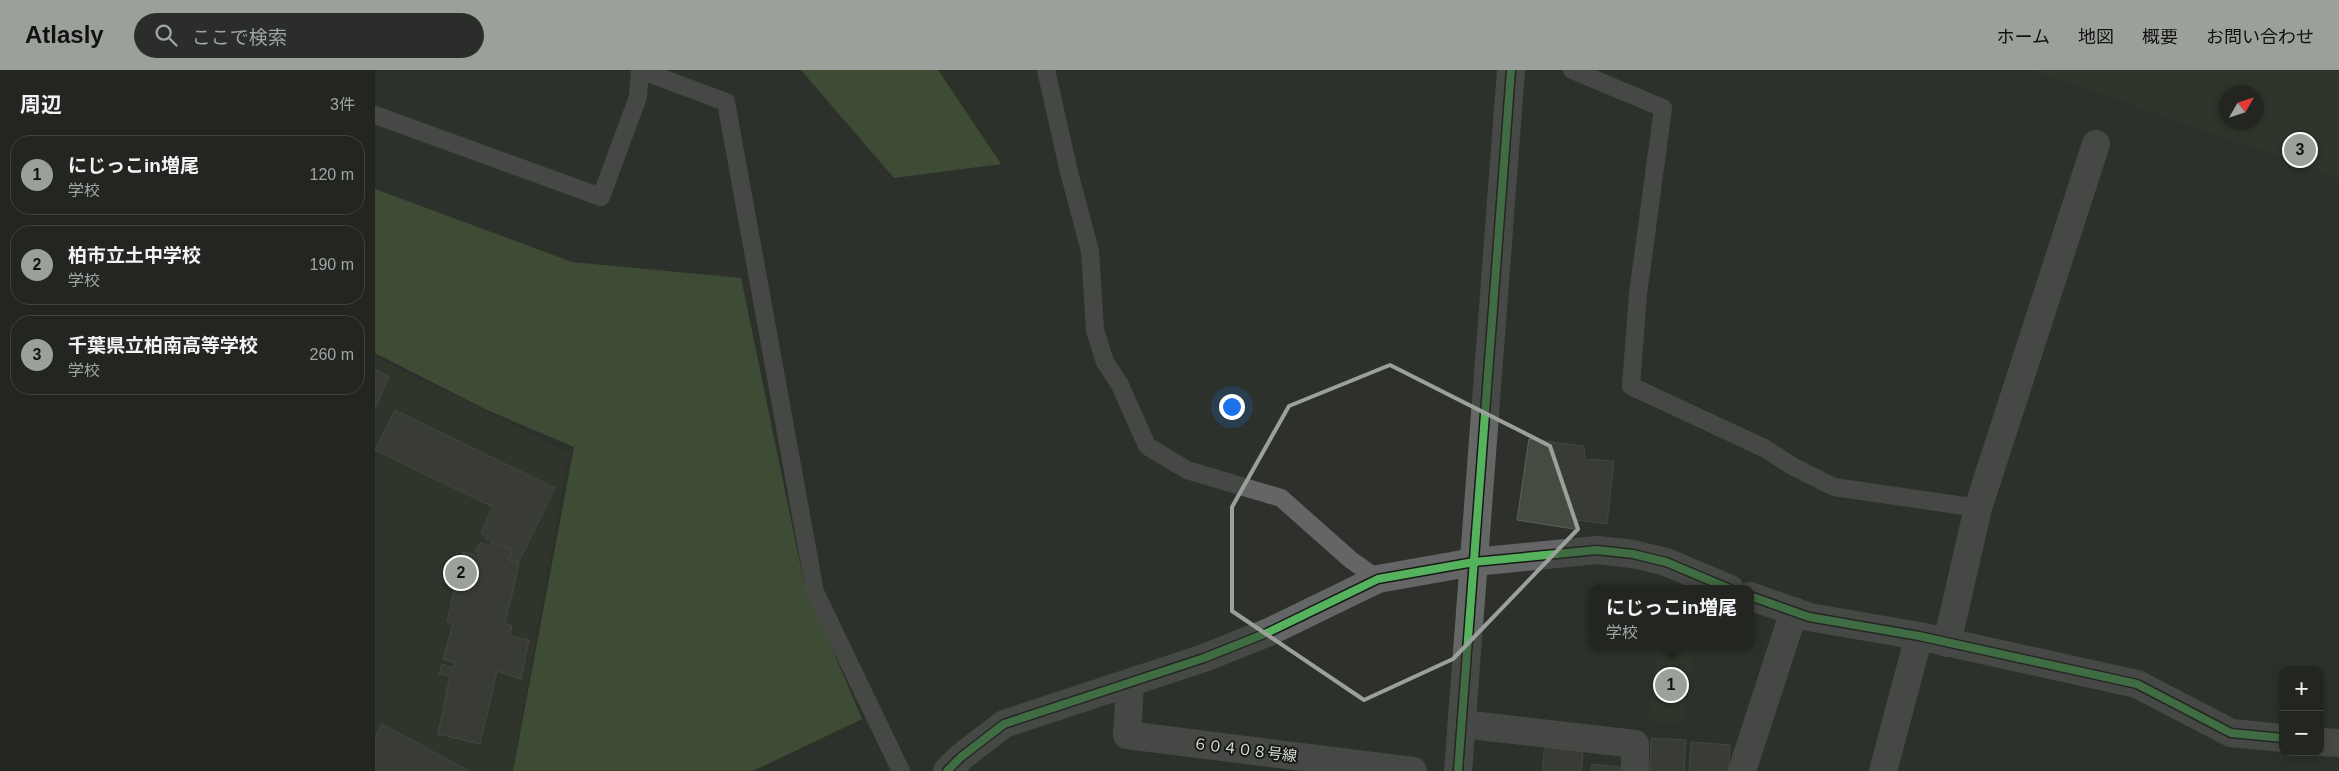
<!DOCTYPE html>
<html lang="ja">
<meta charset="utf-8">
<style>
:root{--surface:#222520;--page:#2a2d29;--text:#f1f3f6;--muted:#a2a5a5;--line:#3f423e;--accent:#9ca09a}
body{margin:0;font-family:Arial,"Noto Sans JP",sans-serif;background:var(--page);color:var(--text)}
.controls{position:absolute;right:15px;bottom:15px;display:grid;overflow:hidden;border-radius:10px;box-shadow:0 2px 8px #0003}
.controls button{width:45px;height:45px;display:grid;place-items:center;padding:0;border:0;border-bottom:1px solid var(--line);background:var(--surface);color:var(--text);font:25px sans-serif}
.compass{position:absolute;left:1844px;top:15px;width:45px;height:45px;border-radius:50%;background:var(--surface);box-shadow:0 2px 8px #0003;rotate:51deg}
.you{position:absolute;left:856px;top:336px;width:18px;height:18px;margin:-12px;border:4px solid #fff;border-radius:50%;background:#1a73e8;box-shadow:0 0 0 8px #1a73e833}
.badge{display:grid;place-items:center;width:32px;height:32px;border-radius:50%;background:var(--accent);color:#111;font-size:16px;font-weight:700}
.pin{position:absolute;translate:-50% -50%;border:2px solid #fff;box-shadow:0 1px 5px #0006}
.popup{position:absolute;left:1214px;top:515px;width:165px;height:65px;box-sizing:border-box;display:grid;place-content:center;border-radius:10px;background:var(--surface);filter:drop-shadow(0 1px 4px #0005);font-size:16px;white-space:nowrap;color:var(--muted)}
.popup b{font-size:19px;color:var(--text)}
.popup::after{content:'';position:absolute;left:50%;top:100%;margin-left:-10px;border:10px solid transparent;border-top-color:var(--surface)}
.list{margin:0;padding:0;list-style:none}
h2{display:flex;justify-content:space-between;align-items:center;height:65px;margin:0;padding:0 20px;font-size:21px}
h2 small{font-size:16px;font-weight:400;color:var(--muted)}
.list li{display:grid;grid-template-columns:32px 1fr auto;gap:15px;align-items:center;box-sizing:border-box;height:80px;margin:0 10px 10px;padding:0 10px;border:1px solid var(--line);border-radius:20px}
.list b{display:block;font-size:19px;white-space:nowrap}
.list p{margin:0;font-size:16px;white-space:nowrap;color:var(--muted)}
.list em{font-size:16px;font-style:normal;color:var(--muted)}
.icon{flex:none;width:28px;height:28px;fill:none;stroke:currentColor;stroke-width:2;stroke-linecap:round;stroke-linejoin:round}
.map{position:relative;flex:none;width:1964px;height:701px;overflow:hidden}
header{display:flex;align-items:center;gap:30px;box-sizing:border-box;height:70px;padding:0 25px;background:var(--accent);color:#111}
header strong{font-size:24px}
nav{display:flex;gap:28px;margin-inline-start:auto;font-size:18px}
.search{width:350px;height:45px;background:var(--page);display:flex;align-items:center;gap:12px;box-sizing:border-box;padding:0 18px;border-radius:28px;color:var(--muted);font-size:19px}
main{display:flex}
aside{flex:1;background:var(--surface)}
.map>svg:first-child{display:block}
.built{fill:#313a2b;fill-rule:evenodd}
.forest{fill:#536c41}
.building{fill:#454b40;stroke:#5d605b}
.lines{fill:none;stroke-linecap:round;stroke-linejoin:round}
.lane{stroke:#646566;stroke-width:18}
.street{stroke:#646566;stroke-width:28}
.secondary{stroke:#656767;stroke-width:28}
.cycleway-casing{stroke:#171a15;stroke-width:11}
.cycleway{stroke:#56b35d;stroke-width:8}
.marked{fill:none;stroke:#9ca09a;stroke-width:4;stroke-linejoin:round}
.labels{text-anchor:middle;stroke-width:4;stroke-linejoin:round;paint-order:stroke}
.street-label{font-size:15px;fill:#d8dcd5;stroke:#171a15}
</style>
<header>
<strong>Atlasly</strong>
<div class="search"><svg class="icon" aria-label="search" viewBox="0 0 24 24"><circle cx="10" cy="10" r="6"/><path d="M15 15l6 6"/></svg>ここで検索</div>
<nav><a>ホーム</a><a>地図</a><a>概要</a><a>お問い合わせ</a></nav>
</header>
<main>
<aside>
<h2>周辺<small>3件</small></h2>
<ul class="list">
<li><span class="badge">1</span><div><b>にじっこin増尾</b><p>学校</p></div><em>120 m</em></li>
<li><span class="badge">2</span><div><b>柏市立土中学校</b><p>学校</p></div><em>190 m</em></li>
<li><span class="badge">3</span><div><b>千葉県立柏南高等学校</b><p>学校</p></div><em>260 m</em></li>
</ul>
</aside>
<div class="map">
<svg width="1964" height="701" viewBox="0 0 1964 701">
<rect width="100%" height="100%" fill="#2e312b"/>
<!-- built -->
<g class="built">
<path d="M 1658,0 L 1964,0 L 1964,108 ZM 1852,22 L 1882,22 L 1882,52 L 1852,52 Z"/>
<polygon points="0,287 194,382 137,701 0,701"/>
<polygon points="1282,576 1320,578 1308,654 1273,651"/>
</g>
<!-- forest -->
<g class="forest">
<polygon points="426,0 563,0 626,94 519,108"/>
<polygon points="0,119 197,192 366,208 429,513 487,649 378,701 138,701 199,377 112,340 0,283"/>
</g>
<!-- building -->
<g class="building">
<polygon points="0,300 14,306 0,339"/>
<polygon points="20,340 180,418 143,493 134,490 137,480 112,469 106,462 118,437 0,380"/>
<polygon points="1154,369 1209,376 1210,389 1239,391 1232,454 1201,450 1199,459 1142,450"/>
<polygon points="117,471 137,480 134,490 144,494 130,554 137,556 135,566 154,570 146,609 122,601 105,674 63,664 75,606 64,604 67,594 78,598 80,593 68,589 78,554 72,552 88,482 103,486 104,483 100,481 105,473 115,476"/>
<polygon points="7,654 94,701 0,701 0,667"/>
<polygon points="1276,668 1311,670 1309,701 1275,701"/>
<polygon points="1170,672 1209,675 1206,701 1167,701"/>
<polygon points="1316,672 1355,675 1354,701 1314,701"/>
<polygon points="1217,694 1246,697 1246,701 1216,701"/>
</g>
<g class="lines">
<!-- lane -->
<g class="lane">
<polyline points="265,0 351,32 440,522 526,701"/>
<polyline points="671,0 694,102 715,181 720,260 730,292 745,315 772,376 812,400 906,428 976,490 1003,509"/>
<polyline points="1197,0 1288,38 1263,224 1256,316 1391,379 1417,396 1459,417 1603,438"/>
<polyline points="0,45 226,127 263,27 265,0"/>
</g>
<!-- street -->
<g class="street">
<polyline points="1375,526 1434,547 1544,566 1762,614 1856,663 1908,668"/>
<polyline points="1572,573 1603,438 1721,74"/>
<polyline points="755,614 752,665 1038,701"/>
<polyline points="1087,654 1260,674 1260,701"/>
<polyline points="1945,672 1964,673"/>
<polyline points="572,701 586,687 629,654 829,588 894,562 1003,509 1099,492 1222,480 1258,484 1291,492 1355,519"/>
<polyline points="1367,701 1419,541"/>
<polyline points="1508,701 1544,566"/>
</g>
<!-- secondary -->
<polyline class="secondary" points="1083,701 1136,0"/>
<!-- cycleway casing -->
<g class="cycleway-casing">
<g id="cycleway">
<polyline points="1375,526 1434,547 1544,566 1762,614 1856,663 1908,668"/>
<polyline points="572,701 586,687 629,654 829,588 894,562 1003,509 1099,492 1222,480 1258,484 1291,492 1355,519"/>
<polyline points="1083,701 1136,0"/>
</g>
</g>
<!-- cycleway -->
<use href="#cycleway" class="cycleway"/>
</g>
<!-- marked area -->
<path d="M0 0H1964V701H0ZM 1015,295 L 1175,376 L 1203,459 L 1078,589 L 989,630 L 857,541 L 857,437 L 914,336 Z" fill="#2e312b" fill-opacity=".55" fill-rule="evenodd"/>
<path class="marked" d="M 1015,295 L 1175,376 L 1203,459 L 1078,589 L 989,630 L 857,541 L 857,437 L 914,336 Z"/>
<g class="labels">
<!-- street labels -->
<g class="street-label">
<text transform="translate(870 680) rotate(7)" y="5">６０４０８号線</text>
</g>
</g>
</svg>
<div class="controls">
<button>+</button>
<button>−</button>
</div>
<svg class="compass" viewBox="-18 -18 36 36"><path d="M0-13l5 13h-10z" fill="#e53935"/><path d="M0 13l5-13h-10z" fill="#a2a5a5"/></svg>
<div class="you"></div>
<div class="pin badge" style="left:1296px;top:615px">1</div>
<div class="popup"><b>にじっこin増尾</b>学校</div>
<div class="pin badge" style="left:86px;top:503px">2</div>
<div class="pin badge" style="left:1925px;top:80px">3</div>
</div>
</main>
